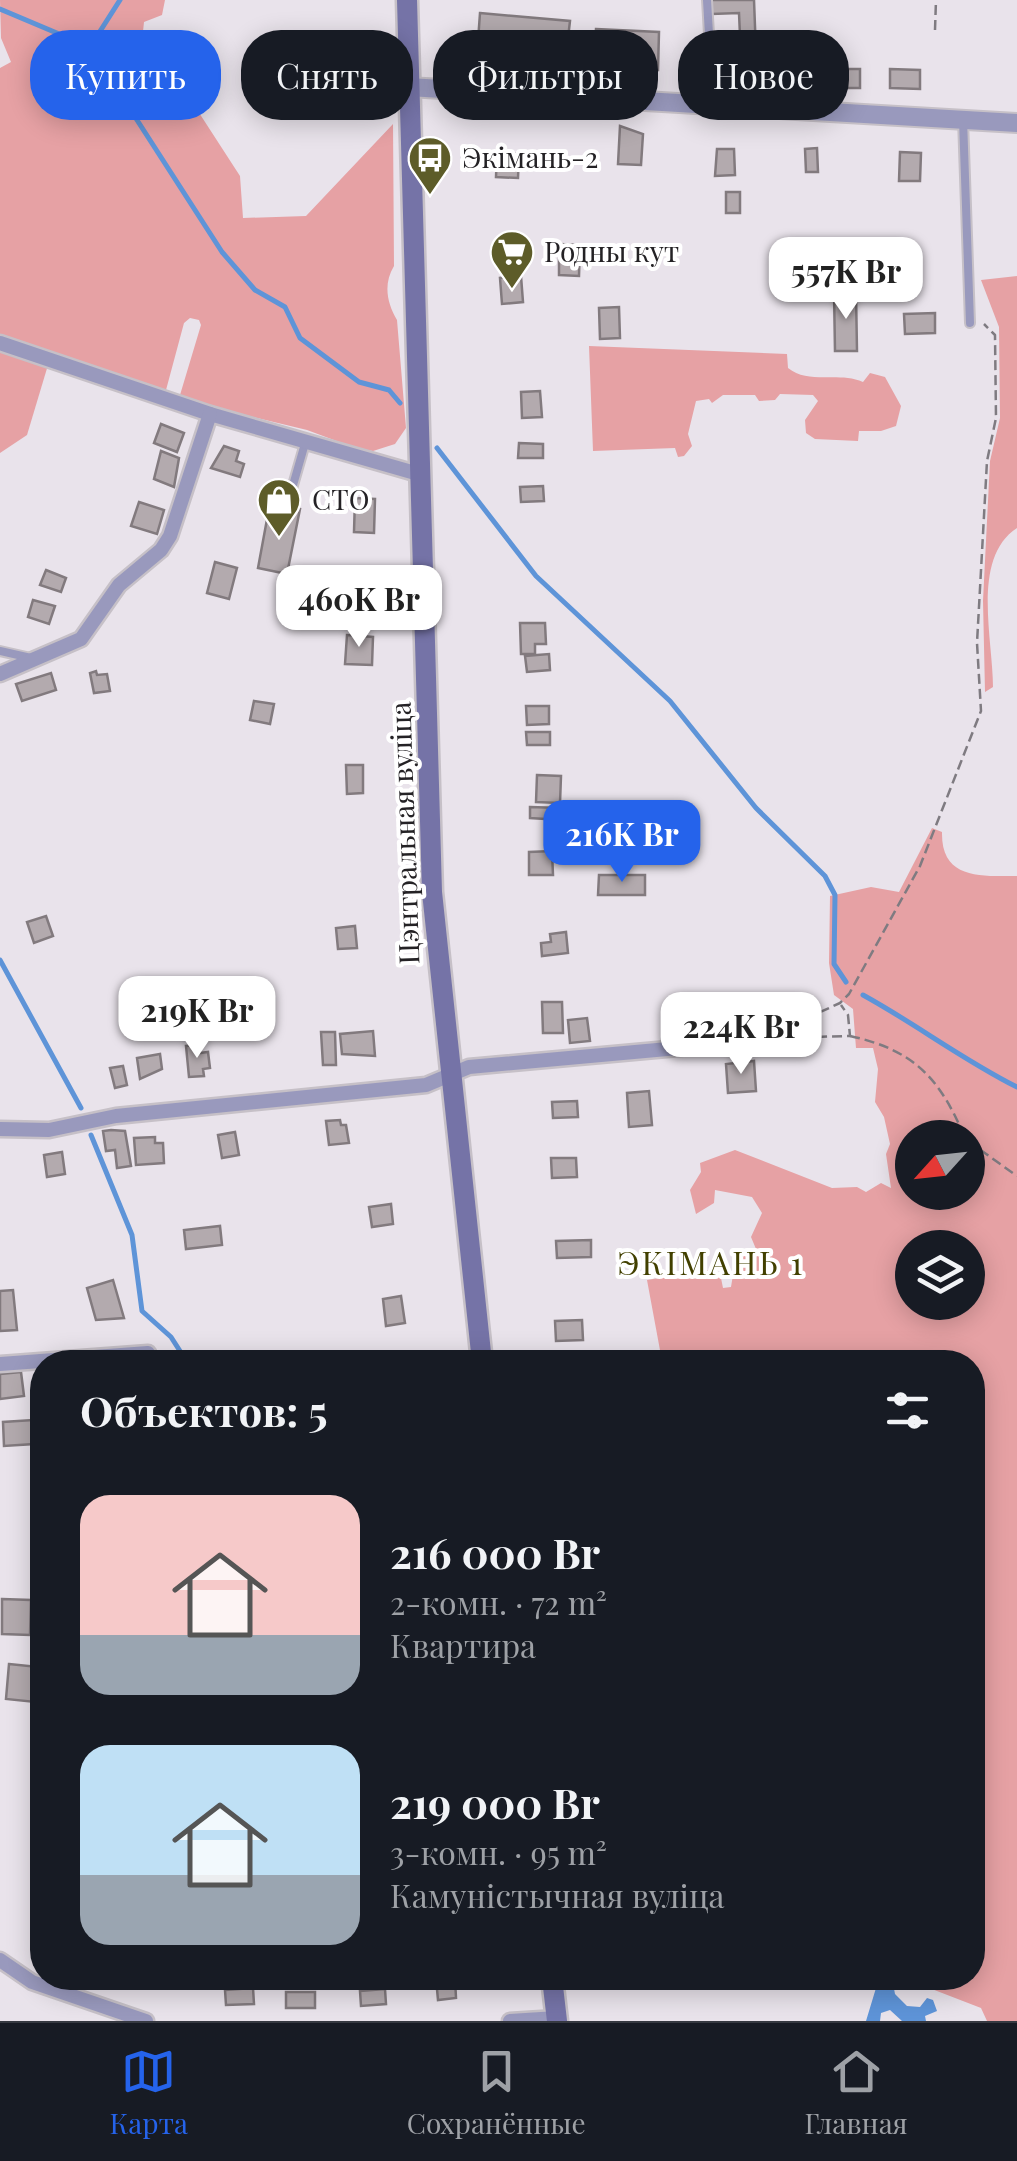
<!DOCTYPE html>
<html lang="ru">
<head>
<meta charset="utf-8">
<style>
	:root { --surface:#171b24; --page:#242831; --text:#f1f3f6; --muted:#9ea1a6; --line:#363941; --accent:#2563eb }
	body { margin:0; font-family:"Playfair Display",serif; background:var(--page); color:var(--text); height:100vh; display:flex; flex-direction:column; font-size:38px; white-space:nowrap }
	* { box-sizing:border-box; margin:0 }
	p { font-size:32px; color:var(--muted) }
	.icon { flex:none; width:55px; height:55px; fill:none; stroke:currentColor; stroke-width:2; stroke-linecap:round; stroke-linejoin:round }
	.map { position:relative; flex:1; overflow:hidden }
	.drawer { position:absolute; left:30px; top:1350px; width:955px; height:640px; display:flex; flex-direction:column; background:var(--surface); border-radius:40px; box-shadow:0 5px 25px #0003 }
	.drawer>* { flex:none }
	.top-card { position:absolute; left:30px; top:30px; width:958px; height:90px; display:flex; gap:20px }
	.needle { width:65px; rotate:243deg }
	.controls { position:absolute; left:895px; top:1120px; display:grid; gap:20px }
	.controls a { display:grid; place-items:center; width:90px; height:90px; border-radius:50%; background:var(--surface); box-shadow:0 5px 25px #0003; font-size:50px }
	.price { position:absolute; translate:-50% -85px; padding:0 22px; border-radius:20px; background:#fff; color:#222; font-size:32px; line-height:65px; filter:drop-shadow(0 2px 5px #0008) }
	.price::after { content:''; position:absolute; left:50%; top:60px; width:30px; height:22px; margin-left:-15px; background:inherit; clip-path:polygon(0 0,100% 0,50% 100%) }
	.price.current { background:var(--accent); color:#fff }
	ul { padding:0; list-style:none }
	li { display:flex; align-items:center; gap:30px; height:250px; padding:0 50px }
	li span { display:grid; place-items:center; flex:none; width:280px; height:200px; border-radius:30px; color:#555 }
	li>.icon { margin-inline-start:auto }
	span .icon { width:120px; height:120px; fill:#fffc; stroke-width:1 }
	li b { font-size:42px }
	h2 { display:flex; justify-content:space-between; align-items:center; height:120px; padding:0 50px; font-size:42px }
	.tag { padding:0 35px; border-radius:40px; background:var(--surface); box-shadow:0 5px 25px #0003; font-size:35px; line-height:90px }
	.tag.current { background:var(--accent); color:#fff }
	.menu { display:flex; justify-content:space-around; align-items:center; height:140px; border-top:2px solid var(--line); background:var(--surface); font-size:28px; color:var(--muted) }
	.menu a { display:grid; justify-items:center; gap:5px }
	.menu .current { color:var(--accent) }
	.map>svg:first-child { display:block }
	.green { fill:#e6a1a4; fill-rule:evenodd }
	.water { fill:#5e94d8 }
	.lines { fill:none; stroke-linecap:round; stroke-linejoin:round }
	.stream { stroke:#5e94d8; stroke-width:5 }
	.building { fill:#b3aaae; stroke:#827a7e; stroke-width:2.5 }
	.service-casing { stroke:#c6c0c7; stroke-width:12 }
	.minor-casing { stroke:#c6c0c7; stroke-width:19 }
	.tertiary-casing { stroke:#c6c0c7; stroke-width:22 }
	.secondary-casing { stroke:#c6c0c7; stroke-width:25 }
	.path { stroke:#7f7b81; stroke-width:2.5; stroke-dasharray:10 5; stroke-linecap:butt }
	.service { stroke:#9999bd; stroke-width:8 }
	.minor { stroke:#9999bd; stroke-width:14 }
	.tertiary { stroke:#9999bd; stroke-width:18 }
	.secondary { stroke:#7573a7; stroke-width:20 }
	.labels { text-anchor:middle; stroke-width:8; stroke-linejoin:round; paint-order:stroke }
	.poi-label { font-size:28px; fill:#242225; stroke:#fff; text-anchor:start }
	.street-label { font-size:28px; fill:#242225; stroke:#fff }
	.quarter-label { font-size:32px; letter-spacing:2.5px; fill:#424000; stroke:#fff }
</style>
</head>
<body>
<div class="map">
<svg width="1017" height="2021" viewBox="0 0 1017 2021">
	<rect width="100%" height="100%" fill="#e9e3eb"/>
	<g class="green">
		<path d="M0,0H165L162,15L144,22L139,70L183,88L240,176L243,218L306,216L393,124L394,266C383,284 387,303 397,320L406,428L395,444L373,451L358,449L307,430L187,401L180,395L201,325L199,320L190,318L184,323L166,390L134,383L0,337V68L11,62L1,38Z"/>
		<path d="M1017,276V528C971,558 993,639 993,687L985,692L983,601L990,461L1000,418L999,327L981,280Z"/>
		<path d="M589,346L787,354L788,368C809,385 838,371 863,382L870,373L885,377L901,406L896,426L881,431H859L858,441L815,439L806,433L805,420L818,401L813,395L780,394L775,400L759,401L755,395H723L712,403L709,399L696,401L688,434L692,446L684,456L678,457L675,448L593,451Z"/>
		<path d="M0,348L48,365L27,435L0,453Z"/>
		<path d="M932,828L942,832C941,880 981,876 1017,876V2021H987L981,2008L924,1986L925,1978H972V1362L662,1361L647,1280L714,1269L720,1273L723,1288L731,1287L736,1257L756,1249L751,1237L762,1213L752,1197L715,1190L714,1203L696,1214L690,1190L701,1172L700,1163L735,1150L832,1188L857,1187L866,1192L881,1183L891,1188L886,1154L890,1144L884,1117L875,1102L878,1069L873,1048H856L853,1009L834,995L829,963L830,896L871,887L899,892ZM912,1138H968V1192H912ZM912,1248H968V1302H912Z"/>
	</g>
	<path class="water" d="M874,1978H892L895,1994L907,2006L920,2007L927,1998L933,2000L937,2011L925,2016L926,2021H902L890,2010L881,2013L880,2021H866L876,1988Z"/>
	<g class="lines">
		<g class="stream">
			<path d="M0,9L90,47L222,252L255,290L285,307L300,338L359,382L389,390L400,403"/>
			<path d="M90,47L120,0"/>
			<path d="M437,448L536,576L670,701L756,808L825,876L835,895L834,964L846,982"/>
			<path d="M0,960L81,1108"/>
			<path d="M863,995C916,1024 963,1060 1017,1087"/>
			<path d="M91,1135L132,1235L142,1311L171,1337L187,1362"/>
		</g>
	</g>
	<g class="building">
		<path d="M711,0H754L757,79L742,80L739,13L712,14Z"/>
		<path d="M480,13L570,21L567,47L549,45V49L524,43L521,81L499,79L501,47L499,42L478,41Z"/>
		<path d="M596,29L659,32L658,70L628,73V68H614L611,60V67H602L603,60L594,59Z"/>
		<path d="M791,35L807,36L806,66L790,65Z"/>
		<path d="M840,57L841,81L814,82L816,58Z"/>
		<rect x="843" y="69" width="17" height="19"/>
		<path d="M890,69L920,70V89L890,88Z"/>
		<path d="M620,126L643,134L641,165L618,164Z"/>
		<path d="M817,148L818,172H806L805,149Z"/>
		<path d="M717,149H734L735,175L715,176Z"/>
		<path d="M900,152L921,153L920,181H899Z"/>
		<path d="M497,153L519,154L518,178L496,177Z"/>
		<rect x="726" y="192" width="14" height="21"/>
		<path d="M559,244L580,245L579,276L559,275Z"/>
		<path d="M521,276L523,302L502,304L500,278Z"/>
		<path d="M834,292H856L857,351H835Z"/>
		<path d="M619,307L620,338L600,339L599,308Z"/>
		<path d="M935,313V333L905,334L904,314Z"/>
		<path d="M540,391L542,417L522,418L521,392Z"/>
		<path d="M161,424L184,433L177,452L154,443Z"/>
		<path d="M519,443L543,444V458H518Z"/>
		<path d="M224,446L239,451L236,461L244,464L240,477L211,468Z"/>
		<path d="M161,451L179,458L174,487L154,479Z"/>
		<path d="M543,486L544,501L521,502L520,487Z"/>
		<path d="M355,498L375,499L374,533L354,532Z"/>
		<path d="M139,502L164,510L157,534L131,526Z"/>
		<path d="M270,503L300,509L287,574L258,568Z"/>
		<path d="M215,562L237,568L229,599L207,593Z"/>
		<path d="M46,570L66,578L61,592L40,585Z"/>
		<path d="M33,600L55,606L49,624L28,617Z"/>
		<path d="M520,623H545L546,644H535V654H521Z"/>
		<path d="M347,635L373,637L372,665L345,664Z"/>
		<path d="M549,654L550,670L527,672L525,656Z"/>
		<path d="M96,671L97,675L107,674L110,691L94,693L90,673Z"/>
		<path d="M51,673L56,690L22,701L16,684Z"/>
		<path d="M254,701L274,704L270,724L250,720Z"/>
		<path d="M526,706H549V724L527,725Z"/>
		<path d="M526,732H550V745H527Z"/>
		<path d="M346,765H363V793L347,794Z"/>
		<path d="M537,775L561,776L560,803L536,802Z"/>
		<path d="M530,807L561,808V820L530,818Z"/>
		<path d="M597,843L628,844L627,859L597,858Z"/>
		<path d="M552,851L553,875H529V852Z"/>
		<path d="M599,875H645V895H598Z"/>
		<path d="M46,916L53,936L34,943L27,922Z"/>
		<path d="M355,926L357,948L338,949L336,928Z"/>
		<path d="M566,932L568,953L542,956L541,943L551,942L550,934Z"/>
		<path d="M725,998L744,999L743,1015L724,1013Z"/>
		<path d="M542,1002H562L563,1033H543Z"/>
		<path d="M587,1018L590,1041L570,1043L568,1020Z"/>
		<path d="M373,1031L375,1056L342,1054L340,1034Z"/>
		<path d="M321,1032H335L336,1065H323Z"/>
		<path d="M199,1045L200,1053L208,1052L210,1068L203,1069L204,1076L189,1077L186,1046Z"/>
		<path d="M160,1054L162,1069L140,1079L137,1058Z"/>
		<path d="M754,1061L756,1091L728,1093L726,1064Z"/>
		<path d="M123,1066L127,1085L115,1088L110,1068Z"/>
		<path d="M649,1091L652,1125L629,1127L627,1093Z"/>
		<path d="M577,1101L578,1117L553,1118L552,1102Z"/>
		<path d="M340,1120L341,1125H346L349,1143L329,1145L326,1121Z"/>
		<path d="M111,1130L125,1131L131,1166L117,1168L115,1150L106,1151L103,1131Z"/>
		<path d="M235,1132L239,1155L222,1158L218,1135Z"/>
		<path d="M155,1137V1143H163L164,1163L136,1165L134,1138Z"/>
		<path d="M62,1152L65,1174L47,1177L44,1155Z"/>
		<path d="M551,1158H576L577,1177L552,1178Z"/>
		<path d="M391,1204L393,1224L372,1227L369,1207Z"/>
		<path d="M220,1226L222,1245L186,1249L184,1230Z"/>
		<path d="M591,1240V1257L557,1258L556,1241Z"/>
		<path d="M113,1280L124,1318L96,1320L87,1288Z"/>
		<path d="M13,1290L17,1330L0,1331V1291Z"/>
		<path d="M401,1296L405,1323L386,1326L383,1299Z"/>
		<path d="M582,1320L583,1340L556,1341L555,1321Z"/>
		<path d="M21,1372L24,1396L0,1399V1374Z"/>
		<path d="M33,1420L34,1444L4,1446L3,1422Z"/>
		<path d="M2,1599L31,1600L30,1635L2,1634Z"/>
		<path d="M9,1664L39,1667L35,1702L6,1699Z"/>
		<path d="M436,1978H455L456,1998L438,2000Z"/>
		<path d="M253,1988L254,2004L226,2005L225,1990Z"/>
		<path d="M385,1989L386,2004L361,2006L360,1991Z"/>
		<rect x="286" y="1992" width="29" height="16"/>
	</g>
	<g class="lines">
		<g class="service-casing">
			<g id="service">
				<path d="M707,0L713,103"/>
				<path d="M963,119L970,323"/>
				<path d="M287,506L306,440"/>
				<path d="M0,651L31,658"/>
			</g>
		</g>
		<g class="minor-casing">
			<g id="minor">
				<path d="M0,343L210,414L422,475"/>
				<path d="M0,674L81,639L119,585L161,550L170,536L210,414"/>
				<path d="M0,1129L49,1130L116,1116L426,1085L469,1067L766,1040"/>
				<path d="M0,1364L148,1353"/>
				<path d="M0,1960L32,1982L146,2021"/>
				<path d="M510,2021L557,2018"/>
			</g>
		</g>
		<g class="tertiary-casing">
			<path id="tertiary" d="M408,87L1017,123"/>
		</g>
		<g class="secondary-casing">
			<g id="secondary">
				<path d="M407,0L432,892L482,1362"/>
				<path d="M552,1978L557,2021"/>
			</g>
		</g>
		<g class="path">
			<path d="M935,30L936,0"/>
			<path d="M790,1025L813,1037L850,1036L848,1015L841,1005"/>
			<path d="M779,1031L840,1003L849,994L920,866L981,711L977,643L987,461L996,418L995,335L984,324"/>
			<path d="M850,1036C914,1050 940,1078 965,1138"/>
			<path d="M968,1141L1017,1176"/>
		</g>
		<use href="#service" class="service"/>
		<use href="#minor" class="minor"/>
		<use href="#tertiary" class="tertiary"/>
		<use href="#secondary" class="secondary"/>
	</g>
	<defs>
		<g id="bus-pin" transform="scale(2.25)"><path d="M0 17L-7.5 6A9.5 9.5 0 1 1 7.5 6Z" fill="#5d5c29" stroke="#fff"/><path d="M-5-6H5V4H4V6H2V4H-2V6H-4V4H-5ZM-3.5-4V0h7V-4ZM-3.5 1.2v1.5H-2V1.2ZM2 1.2v1.5H3.5V1.2Z" fill="#fff"/></g>
		<g id="supermarket-pin" transform="scale(2.25)"><path d="M0 17L-7.5 6A9.5 9.5 0 1 1 7.5 6Z" fill="#5d5c29" stroke="#fff"/><path d="M-6-5.5h2.5l.6 2H6L4.5 2H-2.5L-4.4-4H-6ZM-1.5 3.2a1.3 1.3 0 1 0 .1 0ZM3 3.2a1.3 1.3 0 1 0 .1 0Z" fill="#fff"/></g>
		<g id="shop-pin" transform="scale(2.25)"><path d="M0 17L-7.5 6A9.5 9.5 0 1 1 7.5 6Z" fill="#5d5c29" stroke="#fff"/><path d="M-5-2.5h2.3a2.7 3.5 0 0 1 5.4 0H5L5.5 6h-11ZM-1.5-2.5h3a1.5 2.3 0 0 0-3 0Z" fill="#fff"/></g>
	</defs>
	<g fill-rule="evenodd">
		<use href="#bus-pin" x="430" y="158"/>
		<use href="#supermarket-pin" x="512" y="252"/>
		<use href="#shop-pin" x="279" y="500"/>
	</g>
	<g class="labels">
		<g class="poi-label">
			<text x="462" y="168">Экімань-2</text>
			<text x="544" y="262">Родны кут</text>
			<text x="312" y="510">СТО</text>
		</g>
		<g class="street-label">
			<text transform="translate(405 833) rotate(-92)" y="10">Цэнтральная вуліца</text>
		</g>
		<g class="quarter-label">
			<text x="711" y="1275">ЭКІМАНЬ 1</text>
		</g>
	</g>
</svg>
<div class="controls">
<a><svg class="needle" viewBox="-14 -14 28 28"><path d="M0-13l5 13h-10z" fill="#e53935"/><path d="M0 13l5-13h-10z" fill="#9ea1a6"/></svg></a>
<a><svg class="icon" aria-label="layers" viewBox="0 0 24 24"><path d="M12 4l9 5-9 5-9-5zM3 14l9 5 9-5"/></svg></a>
</div>
<b class="price" style="left:846px;top:322px">557K Br</b>
<b class="price" style="left:359px;top:650px">460K Br</b>
<b class="price current" style="left:622px;top:885px">216K Br</b>
<b class="price" style="left:197px;top:1061px">219K Br</b>
<b class="price" style="left:741px;top:1077px">224K Br</b>
<div class="top-card">
<a class="tag current">Купить</a>
<a class="tag">Снять</a>
<a class="tag">Фильтры</a>
<a class="tag">Новое</a>
</div>
<section class="drawer">
<h2>Объектов: 5<svg class="icon" aria-label="filters" viewBox="0 0 24 24"><path d="M4 7h16M4 17h16"/><circle cx="9" cy="7" r="2"/><circle cx="15" cy="17" r="2"/></svg></h2>
<ul>
<li><span style="background:linear-gradient(#f6c9c9 70%,#9aa5b1 0)"><svg class="icon" aria-label="home" viewBox="0 0 24 24"><path d="M3 11l9-7 9 7M6 9v11h12V9"/></svg></span><div><b>216 000 Br</b><p>2-комн. · 72 m²</p><p>Квартира</p></div></li>
<li><span style="background:linear-gradient(#bfe0f5 65%,#9aa5b1 0)"><svg class="icon" aria-label="home" viewBox="0 0 24 24"><path d="M3 11l9-7 9 7M6 9v11h12V9"/></svg></span><div><b>219 000 Br</b><p>3-комн. · 95 m²</p><p>Камуністычная вуліца</p></div></li>
</ul>
</section>
</div>
<nav class="menu">
<a class="current"><svg class="icon" aria-label="map" viewBox="0 0 24 24"><path d="M3 6l6-2 6 2 6-2v14l-6 2-6-2-6 2zM9 4v14M15 6v14"/></svg>Карта</a>
<a><svg class="icon" aria-label="saved" viewBox="0 0 24 24"><path d="M7 4h10v16l-5-4-5 4z"/></svg>Сохранённые</a>
<a><svg class="icon" aria-label="home" viewBox="0 0 24 24"><path d="M3 11l9-7 9 7M6 9v11h12V9"/></svg>Главная</a>
</nav>
</body>
</html>
